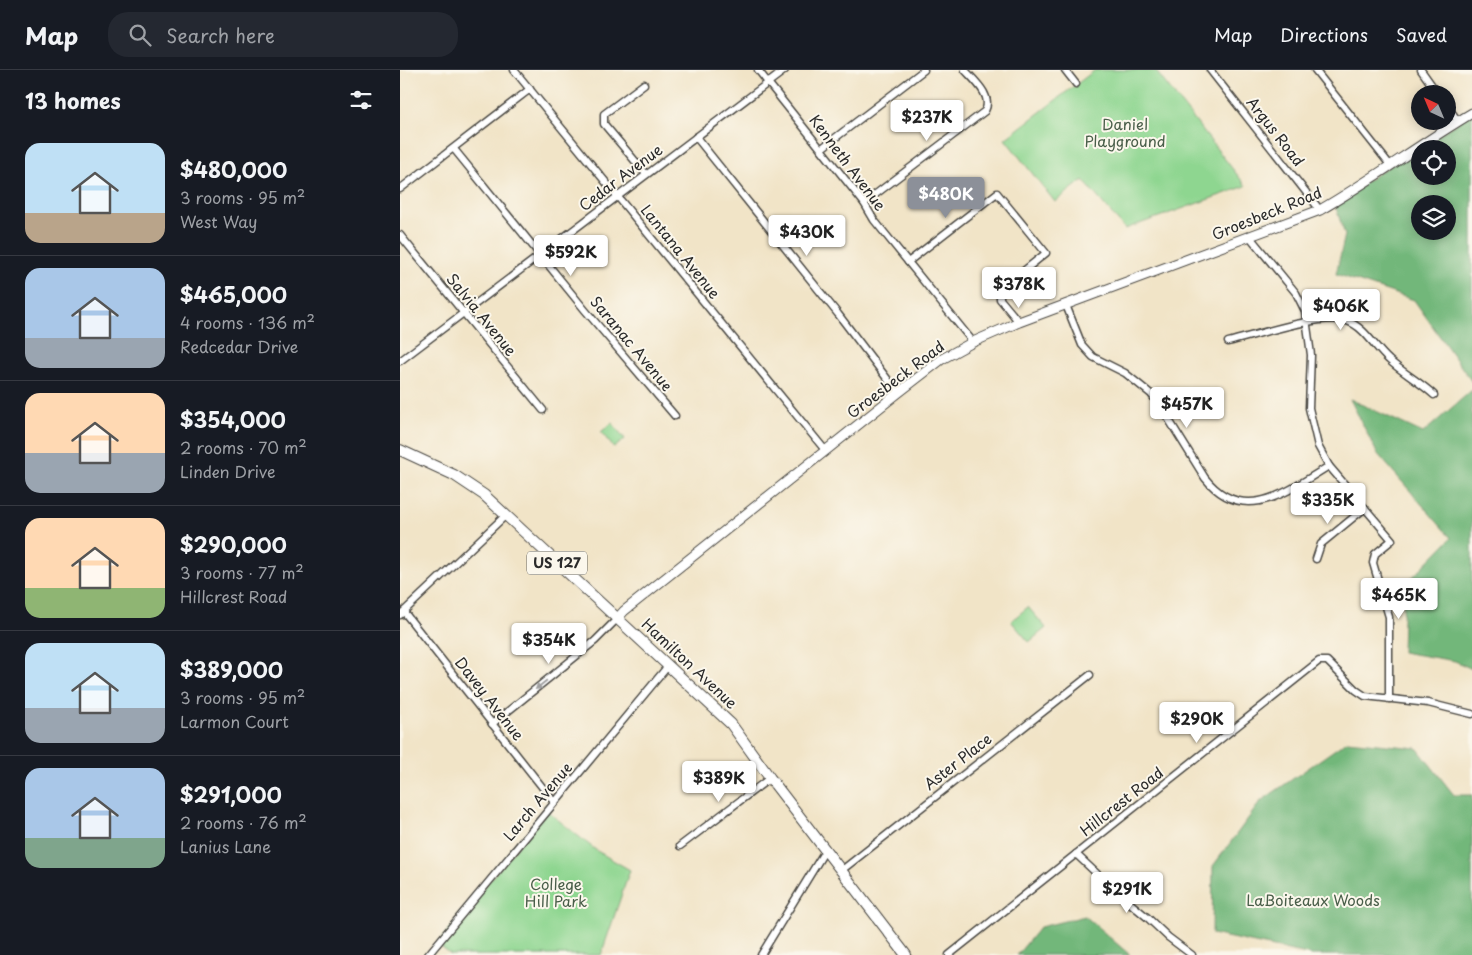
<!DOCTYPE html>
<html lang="en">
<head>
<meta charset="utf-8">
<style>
	:root { --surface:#171b24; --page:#242831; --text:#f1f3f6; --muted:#9ea1a6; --line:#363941; --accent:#8c9099 }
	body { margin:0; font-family:"Playpen Sans",sans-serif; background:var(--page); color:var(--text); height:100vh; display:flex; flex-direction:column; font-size:19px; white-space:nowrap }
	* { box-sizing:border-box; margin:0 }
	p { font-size:16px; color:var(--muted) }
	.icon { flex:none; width:28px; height:28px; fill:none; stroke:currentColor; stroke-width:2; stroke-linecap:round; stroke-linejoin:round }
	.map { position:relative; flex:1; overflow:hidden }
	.side { display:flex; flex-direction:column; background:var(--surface); width:400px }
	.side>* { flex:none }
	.needle { width:32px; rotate:316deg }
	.controls { position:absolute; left:1011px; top:15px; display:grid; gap:10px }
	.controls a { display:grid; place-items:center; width:45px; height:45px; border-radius:50%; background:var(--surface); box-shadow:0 2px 12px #0003; font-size:25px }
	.price { position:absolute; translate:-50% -42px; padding:0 11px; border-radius:5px; background:#fff; color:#222; font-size:16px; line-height:32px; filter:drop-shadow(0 1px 2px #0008) }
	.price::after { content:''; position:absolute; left:50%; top:30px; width:15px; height:11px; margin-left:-8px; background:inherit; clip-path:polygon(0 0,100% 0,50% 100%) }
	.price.selected { background:var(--accent); color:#fff }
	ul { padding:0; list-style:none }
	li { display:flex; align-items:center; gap:15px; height:125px; padding:0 25px }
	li+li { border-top:1px solid var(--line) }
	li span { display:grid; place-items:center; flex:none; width:140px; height:100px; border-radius:15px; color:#555 }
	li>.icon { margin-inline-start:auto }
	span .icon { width:60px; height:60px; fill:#fffc; stroke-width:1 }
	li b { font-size:21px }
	h2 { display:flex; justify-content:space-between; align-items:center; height:60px; padding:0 25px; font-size:21px }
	header { display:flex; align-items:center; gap:30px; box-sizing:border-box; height:70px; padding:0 25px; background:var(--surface); border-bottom:1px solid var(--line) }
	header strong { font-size:24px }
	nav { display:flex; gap:28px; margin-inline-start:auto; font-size:18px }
	.search { width:350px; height:45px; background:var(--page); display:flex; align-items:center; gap:12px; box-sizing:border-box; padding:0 18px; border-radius:20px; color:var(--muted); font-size:19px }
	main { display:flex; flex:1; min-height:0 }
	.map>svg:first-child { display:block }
	.green { fill:#8ed690; stroke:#5c805e }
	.forest { fill:#72b77a; stroke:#4e7152; fill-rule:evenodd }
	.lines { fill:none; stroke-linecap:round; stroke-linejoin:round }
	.street-casing { stroke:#494742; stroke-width:9 }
	.secondary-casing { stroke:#494742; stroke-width:11 }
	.primary-casing { stroke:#494742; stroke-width:12 }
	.street { stroke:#fff; stroke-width:6 }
	.secondary { stroke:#fff; stroke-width:9 }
	.primary { stroke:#fff; stroke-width:10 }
	.oneway { fill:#a0a0a0 }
	.labels { text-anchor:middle; stroke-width:4; stroke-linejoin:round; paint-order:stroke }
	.shield { fill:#fbf7ec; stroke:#696865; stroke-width:1 }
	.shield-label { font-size:14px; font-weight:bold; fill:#2b2b2b }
	.park-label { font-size:15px; fill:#495e49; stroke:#fbf7ec }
	.street-label { font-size:15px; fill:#2b2b2b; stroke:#fbf7ec }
</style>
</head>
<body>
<header>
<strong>Map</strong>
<div class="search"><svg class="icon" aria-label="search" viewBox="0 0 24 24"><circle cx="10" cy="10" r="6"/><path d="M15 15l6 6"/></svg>Search here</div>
<nav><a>Map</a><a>Directions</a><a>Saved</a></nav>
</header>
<main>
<section class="side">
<h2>13 homes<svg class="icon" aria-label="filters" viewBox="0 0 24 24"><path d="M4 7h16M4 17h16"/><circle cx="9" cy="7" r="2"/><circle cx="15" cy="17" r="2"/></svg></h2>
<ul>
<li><span style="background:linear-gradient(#bfe0f5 70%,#b9a48a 0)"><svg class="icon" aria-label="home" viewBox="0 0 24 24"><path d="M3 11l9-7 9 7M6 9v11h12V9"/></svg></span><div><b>$480,000</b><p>3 rooms · 95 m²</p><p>West Way</p></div></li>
<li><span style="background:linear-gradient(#a9c7e8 70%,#9aa5b1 0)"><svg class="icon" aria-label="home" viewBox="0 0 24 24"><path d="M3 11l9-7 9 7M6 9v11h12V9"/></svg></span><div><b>$465,000</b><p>4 rooms · 136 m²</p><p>Redcedar Drive</p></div></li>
<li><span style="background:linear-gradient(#ffd9b3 60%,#9aa5b1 0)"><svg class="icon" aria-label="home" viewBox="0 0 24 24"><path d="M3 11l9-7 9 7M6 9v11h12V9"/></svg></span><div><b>$354,000</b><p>2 rooms · 70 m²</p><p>Linden Drive</p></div></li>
<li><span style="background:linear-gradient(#ffd9b3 70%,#8fb573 0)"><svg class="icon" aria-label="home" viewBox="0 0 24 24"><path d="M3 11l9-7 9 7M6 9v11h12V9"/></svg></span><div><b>$290,000</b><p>3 rooms · 77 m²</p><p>Hillcrest Road</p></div></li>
<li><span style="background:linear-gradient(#bfe0f5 65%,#9aa5b1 0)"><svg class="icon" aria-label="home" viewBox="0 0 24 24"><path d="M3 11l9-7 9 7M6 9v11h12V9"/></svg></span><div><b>$389,000</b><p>3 rooms · 95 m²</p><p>Larmon Court</p></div></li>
<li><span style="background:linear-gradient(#a9c7e8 70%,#7fa58c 0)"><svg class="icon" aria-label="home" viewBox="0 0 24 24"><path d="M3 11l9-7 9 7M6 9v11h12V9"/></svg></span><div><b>$291,000</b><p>2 rooms · 76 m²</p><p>Lanius Lane</p></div></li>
</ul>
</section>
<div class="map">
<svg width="1072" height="885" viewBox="0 0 1072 885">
	<rect width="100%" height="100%" fill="#fbf7ec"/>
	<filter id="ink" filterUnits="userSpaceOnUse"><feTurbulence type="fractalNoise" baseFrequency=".02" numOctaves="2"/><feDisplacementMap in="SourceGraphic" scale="10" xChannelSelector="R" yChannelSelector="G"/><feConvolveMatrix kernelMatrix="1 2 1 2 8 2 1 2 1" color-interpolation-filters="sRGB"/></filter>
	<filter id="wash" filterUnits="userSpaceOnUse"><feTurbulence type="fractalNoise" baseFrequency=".0096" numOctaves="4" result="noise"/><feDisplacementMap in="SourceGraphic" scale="20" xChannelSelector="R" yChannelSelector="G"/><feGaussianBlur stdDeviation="1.12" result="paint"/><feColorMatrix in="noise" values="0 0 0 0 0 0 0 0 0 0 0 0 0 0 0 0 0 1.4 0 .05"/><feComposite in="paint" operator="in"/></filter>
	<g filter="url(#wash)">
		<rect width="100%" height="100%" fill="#f1e4c7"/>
		<g class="green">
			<path d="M695,0H755L846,116L725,159L683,110L655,132L605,69Z"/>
			<path d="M212,353L225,369L214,378L201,362Z"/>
			<path d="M628,537L646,558L629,572L611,551Z"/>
			<path d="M147,741L197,781L230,800L201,885H51L37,874Z"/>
		</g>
		<g class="forest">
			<path d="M1072,43V312L1014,230L936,204L945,165L934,132ZM1020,79H1048V106H1020ZM1020,134H1048V161H1020Z"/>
			<path d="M1072,320V599L1055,591L1002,582L1004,516L1051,468L977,383L950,329L1023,363Z"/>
			<path d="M947,671L1017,678L1054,725H1072V885H912L812,864L813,796L861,731Z"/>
			<path d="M685,846L730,885H617L640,857Z"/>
		</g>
	</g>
	<g filter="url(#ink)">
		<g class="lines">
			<g class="street-casing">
				<g id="street">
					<path d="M114,0L425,380"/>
					<path d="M358,0L464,133L474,150L573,272"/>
					<path d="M665,0L676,14"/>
					<path d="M810,0L920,140"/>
					<path d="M915,0L990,95"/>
					<path d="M1021,0L1038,24"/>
					<path d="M244,14L204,44V54L246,104"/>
					<path d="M1048,37L1058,51"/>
					<path d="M296,67L438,244L498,323"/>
					<path d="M422,78L524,0"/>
					<path d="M54,79L185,240L275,346"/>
					<path d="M0,119L130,19"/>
					<path d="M464,133L585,41C593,26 575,11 565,0"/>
					<path d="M0,165L143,340"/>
					<path d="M850,167L896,223L905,241L911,285L909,338L918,376L929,396L992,470L975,484L973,493L989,547V629"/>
					<path d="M508,192L597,123L646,183L600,220V229L619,252"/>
					<path d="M666,235L682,275L693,287L725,303L751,324L761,337L805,408C844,457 889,420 929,396"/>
					<path d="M828,272C857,265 920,243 947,251C965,257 975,278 989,290C1003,303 1020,312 1034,325"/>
					<path d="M0,291L385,0"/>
					<path d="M916,489L921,474L965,438"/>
					<path d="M4,542L154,732"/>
					<path d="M0,545L106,445"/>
					<path d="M92,654L195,571L217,549"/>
					<path d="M280,776L370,708"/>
					<path d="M676,784L713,819L748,848L768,867L792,885"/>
					<path d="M442,800L690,605"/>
					<path d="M28,885L268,596"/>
					<path d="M361,885L426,779"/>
					<path d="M549,885L919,591H927L956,620L965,626L1028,633L1072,644"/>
				</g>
			</g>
			<g class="secondary-casing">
				<path id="secondary" d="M217,549L224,541L498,323L542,289L573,272L619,252L920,140C972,110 1020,74 1072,43"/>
			</g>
			<g class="primary-casing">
				<path id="primary" d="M0,380L54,405L84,425L331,654L370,708L506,885"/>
			</g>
			<use href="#street" class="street"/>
			<use href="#secondary" class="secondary"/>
			<use href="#primary" class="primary"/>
		</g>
		<defs><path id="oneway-solid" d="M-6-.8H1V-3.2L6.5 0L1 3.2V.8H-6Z" transform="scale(1.25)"/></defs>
		<use class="oneway" href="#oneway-solid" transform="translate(141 615) rotate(141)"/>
	</g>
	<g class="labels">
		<rect class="shield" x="127" y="481.5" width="60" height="23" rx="4"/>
		<g class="shield-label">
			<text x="157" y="498">US 127</text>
		</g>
		<g class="park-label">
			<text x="725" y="60">Daniel<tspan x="725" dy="17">Playground</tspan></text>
			<text x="156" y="820">College<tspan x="156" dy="17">Hill Park</tspan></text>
			<text x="913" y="836">LaBoiteaux Woods</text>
		</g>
		<g class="street-label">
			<text transform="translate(875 62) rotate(52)" y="5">Argus Road</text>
			<text transform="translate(447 93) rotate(53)" y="5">Kenneth Avenue</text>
			<text transform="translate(221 108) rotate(-37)" y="5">Cedar Avenue</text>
			<text transform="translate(867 144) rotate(-22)" y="5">Groesbeck Road</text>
			<text transform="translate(280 182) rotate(51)" y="5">Lantana Avenue</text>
			<text transform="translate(81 245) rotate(51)" y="5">Salvia Avenue</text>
			<text transform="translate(231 274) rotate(50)" y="5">Saranac Avenue</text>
			<text transform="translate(496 310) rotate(-37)" y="5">Groesbeck Road</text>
			<text transform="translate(289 594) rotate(43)" y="5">Hamilton Avenue</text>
			<text transform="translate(89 629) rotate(52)" y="5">Davey Avenue</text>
			<text transform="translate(558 692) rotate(-38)" y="5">Aster Place</text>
			<text transform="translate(138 732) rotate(-50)" y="5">Larch Avenue</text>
			<text transform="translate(722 732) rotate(-38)" y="5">Hillcrest Road</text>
		</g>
	</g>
</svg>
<div class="controls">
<a><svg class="needle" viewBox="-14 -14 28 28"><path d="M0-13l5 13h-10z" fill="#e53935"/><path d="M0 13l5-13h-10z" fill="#9ea1a6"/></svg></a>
<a><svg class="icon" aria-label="locate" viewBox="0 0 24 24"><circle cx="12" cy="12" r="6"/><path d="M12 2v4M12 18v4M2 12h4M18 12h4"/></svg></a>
<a><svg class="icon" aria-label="layers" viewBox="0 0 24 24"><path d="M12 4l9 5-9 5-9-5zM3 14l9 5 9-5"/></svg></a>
</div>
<b class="price" style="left:527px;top:72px">$237K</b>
<b class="price selected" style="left:546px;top:149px">$480K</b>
<b class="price" style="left:407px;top:187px">$430K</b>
<b class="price" style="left:171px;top:207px">$592K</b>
<b class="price" style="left:619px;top:239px">$378K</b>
<b class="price" style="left:941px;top:261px">$406K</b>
<b class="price" style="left:787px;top:359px">$457K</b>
<b class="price" style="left:928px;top:455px">$335K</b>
<b class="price" style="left:999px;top:550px">$465K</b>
<b class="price" style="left:149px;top:595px">$354K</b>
<b class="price" style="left:797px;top:674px">$290K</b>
<b class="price" style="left:319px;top:733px">$389K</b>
<b class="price" style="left:727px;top:844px">$291K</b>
</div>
</main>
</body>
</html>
